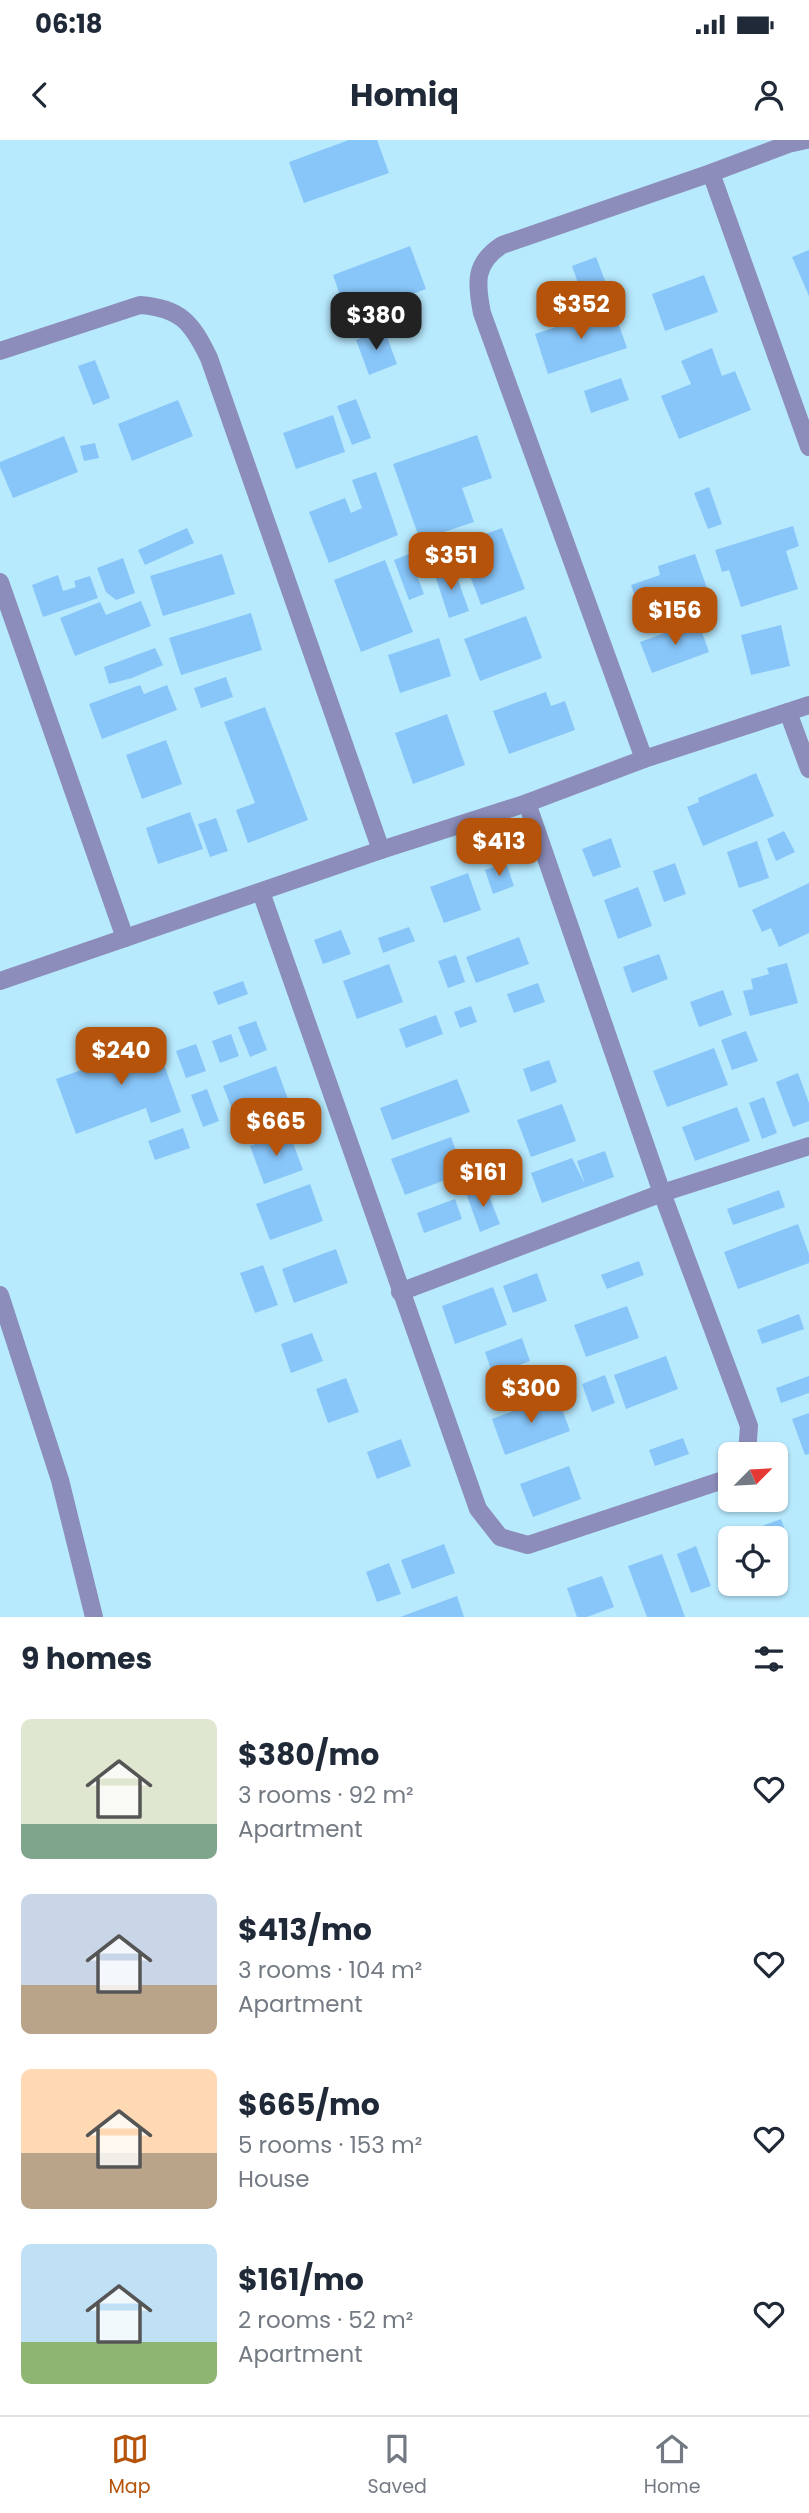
<!DOCTYPE html>
<html lang="en">
<head>
<meta charset="utf-8">
<style>
	:root { --surface:#fff; --page:#f2f2f3; --text:#1f2937; --muted:#747a83; --line:#e0e1e3; --accent:#b45309 }
	body { margin:0; font-family:Poppins,sans-serif; background:var(--page); color:var(--text); height:100vh; display:flex; flex-direction:column; font-size:26px; white-space:nowrap }
	* { box-sizing:border-box; margin:0 }
	p { font-size:23px; color:var(--muted) }
	.icon { flex:none; width:38px; height:38px; fill:none; stroke:currentColor; stroke-width:2; stroke-linecap:round; stroke-linejoin:round }
	.map { position:relative; height:1477px; overflow:hidden }
	.panel { display:flex; flex-direction:column; background:var(--surface); flex:1 }
	.panel>* { flex:none }
	.needle { width:46px; rotate:66deg }
	.buttons { position:absolute; left:718px; top:1302px; display:grid; gap:14px }
	.buttons a { display:grid; place-items:center; width:70px; height:70px; border-radius:10px; background:var(--surface); box-shadow:0 2px 5px #0004; font-size:35px }
	.price { position:absolute; translate:-50% -60px; padding:0 16px; border-radius:14px; background:var(--accent); color:#fff; font-size:23px; line-height:46px; filter:drop-shadow(0 2px 4px #0008) }
	.price::after { content:''; position:absolute; left:50%; top:42px; width:21px; height:16px; margin-left:-10px; background:inherit; clip-path:polygon(0 0,100% 0,50% 100%) }
	.price.on { background:#222; color:#fff }
	ul { padding:0; list-style:none }
	li { display:flex; align-items:center; gap:21px; height:175px; padding:0 21px }
	li span { display:grid; place-items:center; flex:none; width:196px; height:140px; border-radius:10px; color:#555 }
	li>.icon { margin-inline-start:auto }
	span .icon { width:84px; height:84px; fill:#fffc; stroke-width:1 }
	li b { font-size:30px }
	h2 { display:flex; justify-content:space-between; align-items:center; height:84px; padding:0 21px; font-size:30px }
	.status { display:flex; justify-content:space-between; align-items:center; height:49px; padding:0 35px; background:var(--surface); direction:ltr }
	.status svg { height:19px; fill:currentColor }
	header { display:flex; justify-content:space-between; align-items:center; height:91px; padding:0 21px; background:var(--surface); font-size:32px; font-weight:700 }
	.tab-bar { display:flex; justify-content:space-around; align-items:center; height:98px; border-top:2px solid var(--line); background:var(--surface); font-size:19px; color:var(--muted) }
	.tab-bar a { display:grid; justify-items:center; gap:4px }
	.tab-bar .on { color:var(--accent) }
	.map>svg:first-child { display:block }
	.building { fill:#88c6fa }
	.lines { fill:none; stroke-linecap:round; stroke-linejoin:round }
	.minor { stroke:#8c8dba; stroke-width:18 }
</style>
</head>
<body>
<div class="status"><b>06:18</b><svg viewBox="0 0 49 12"><path d="M0 12V9h3v3zM5 12V6h3v6zM10 12V3h3v9zM15 12V0h3v12zM26 1h20v11H26zM47 4h2v5h-2z"/></svg></div>
<header><svg class="icon" aria-label="back" viewBox="0 0 24 24"><path d="M15 5l-7 7 7 7"/></svg>Homiq<svg class="icon" aria-label="person" viewBox="0 0 24 24"><circle cx="12" cy="8" r="4"/><path d="M4 21q1-7 8-7t8 7"/></svg></header>
<div class="map">
<svg width="809" height="1477" viewBox="0 0 809 1477">
	<rect width="100%" height="100%" fill="#b8eafe"/>
	<g class="building">
		<path d="M349,0H377L389,33L304,63L289,22Z"/>
		<path d="M410,106L426,149L348,178L333,135Z"/>
		<path d="M809,110V156L792,117Z"/>
		<path d="M596,117L609,151L584,160L572,126Z"/>
		<path d="M704,135L718,172L665,191L652,154Z"/>
		<path d="M613,168L627,208L548,234L535,194Z"/>
		<path d="M384,189L397,224L369,235L356,200Z"/>
		<path d="M712,208L722,236L735,231L751,270L679,299L661,256L691,244L681,221Z"/>
		<path d="M95,220L110,258L93,265L78,226Z"/>
		<path d="M621,238L629,260L591,273L584,251Z"/>
		<path d="M356,259L371,298L352,305L337,266Z"/>
		<path d="M178,260L193,296L132,321L118,284Z"/>
		<path d="M333,275L345,312L296,329L283,293Z"/>
		<path d="M477,295L492,338L462,348L474,382L420,400L393,324Z"/>
		<path d="M64,296L78,332L13,358L0,327V322Z"/>
		<path d="M95,303L99,318L84,321L80,306Z"/>
		<path d="M376,332L398,395L329,423L309,372L345,358L351,373L362,368L352,340Z"/>
		<path d="M709,347L722,384L708,389L694,353Z"/>
		<path d="M793,386L799,406L786,411L798,449L741,467L729,430L722,432L715,410Z"/>
		<path d="M187,388L194,403L145,425L138,410Z"/>
		<path d="M502,388L525,449L481,465L458,404Z"/>
		<path d="M222,414L235,454L163,476L150,436Z"/>
		<path d="M409,414L424,454L409,460L394,420Z"/>
		<path d="M695,414L710,457L643,479L631,445L660,435L658,426Z"/>
		<path d="M123,418L135,453L116,460L106,452L97,428Z"/>
		<path d="M385,420L413,492L361,512L334,440Z"/>
		<path d="M453,426L469,471L449,478L434,432Z"/>
		<path d="M58,435L63,451L76,447L74,441L90,436L98,458L43,477L32,445Z"/>
		<path d="M141,461L151,486L75,516L60,478L100,462L106,475Z"/>
		<path d="M251,473L262,510L181,535L169,498Z"/>
		<path d="M526,476L542,518L480,541L464,499Z"/>
		<path d="M698,481L709,512L652,533L640,502Z"/>
		<path d="M781,485L790,526L751,535L741,495Z"/>
		<path d="M439,498L451,536L400,553L388,515Z"/>
		<path d="M155,508L163,525L132,538L109,544L104,527Z"/>
		<path d="M226,537L233,557L201,568L194,548Z"/>
		<path d="M140,545L144,554L167,545L177,570L102,599L89,564Z"/>
		<path d="M546,552L551,566L565,561L575,590L509,614L493,571Z"/>
		<path d="M265,567L308,680L248,703L236,670L255,663L224,582Z"/>
		<path d="M447,574L465,625L413,644L395,593Z"/>
		<path d="M166,600L182,644L142,659L126,615Z"/>
		<path d="M756,633L774,676L703,706L687,667L699,662L698,658Z"/>
		<path d="M190,672L203,709L158,724L146,688Z"/>
		<path d="M216,678L228,711L210,717L198,684Z"/>
		<path d="M784,691L795,712L776,721L767,699Z"/>
		<path d="M611,698L621,727L593,737L582,709Z"/>
		<path d="M757,701L769,738L739,748L727,712Z"/>
		<path d="M506,723L514,746L493,754L485,730Z"/>
		<path d="M675,723L686,754L664,762L653,731Z"/>
		<path d="M468,733L481,770L444,783L430,747Z"/>
		<path d="M809,743V793L779,807L771,788L762,792L752,770Z"/>
		<path d="M638,747L652,786L618,799L604,760Z"/>
		<path d="M409,787L415,801L383,813L378,798Z"/>
		<path d="M341,790L351,814L323,824L314,800Z"/>
		<path d="M519,797L529,824L476,843L466,817Z"/>
		<path d="M659,814L668,839L632,853L623,827Z"/>
		<path d="M456,815L465,842L448,848L438,821Z"/>
		<path d="M787,823L798,863L750,876L743,851L753,849L751,839L769,834L767,828Z"/>
		<path d="M389,824L403,862L357,879L343,841Z"/>
		<path d="M243,841L248,854L218,865L213,852Z"/>
		<path d="M538,843L545,862L514,873L507,854Z"/>
		<path d="M723,850L732,875L699,887L690,862Z"/>
		<path d="M471,866L477,882L460,888L454,872Z"/>
		<path d="M436,875L443,894L406,908L399,889Z"/>
		<path d="M256,881L267,910L250,917L238,887Z"/>
		<path d="M152,891L181,972L151,983L146,968L76,994L56,939L126,914L122,902Z"/>
		<path d="M746,891L758,921L732,930L721,900Z"/>
		<path d="M231,894L239,916L220,923L212,901Z"/>
		<path d="M196,904L206,931L186,938L176,911Z"/>
		<path d="M714,908L728,945L667,967L653,931Z"/>
		<path d="M549,920L557,942L531,952L523,929Z"/>
		<path d="M276,926L290,965L238,984L223,946Z"/>
		<path d="M798,933L809,963V981L793,987L776,942Z"/>
		<path d="M457,939L470,972L392,1000L380,968Z"/>
		<path d="M207,949L219,981L203,987L191,955Z"/>
		<path d="M764,957L777,993L762,999L749,963Z"/>
		<path d="M562,964L576,1001L531,1017L517,980Z"/>
		<path d="M737,967L750,1001L695,1021L682,987Z"/>
		<path d="M183,988L190,1008L155,1020L148,1001Z"/>
		<path d="M289,992L303,1030L264,1044L250,1006Z"/>
		<path d="M451,997L464,1033L405,1055L391,1019Z"/>
		<path d="M605,1011L614,1037L542,1063L531,1033L572,1018L585,1044L577,1021Z"/>
		<path d="M310,1044L323,1081L270,1100L256,1064Z"/>
		<path d="M485,1046L500,1084L480,1092L466,1053Z"/>
		<path d="M779,1050L785,1067L733,1085L727,1069Z"/>
		<path d="M455,1059L462,1079L424,1093L417,1073Z"/>
		<path d="M798,1084L809,1114V1123L738,1149L724,1112Z"/>
		<path d="M336,1109L348,1143L294,1163L282,1129Z"/>
		<path d="M639,1121L644,1135L607,1149L601,1135Z"/>
		<path d="M263,1125L278,1165L255,1173L240,1133Z"/>
		<path d="M537,1133L547,1161L513,1173L503,1146Z"/>
		<path d="M493,1147L507,1185L455,1204L442,1166Z"/>
		<path d="M627,1166L639,1198L586,1217L574,1185Z"/>
		<path d="M799,1174L804,1189L762,1204L757,1190Z"/>
		<path d="M312,1193L323,1221L291,1233L281,1204Z"/>
		<path d="M522,1198L530,1221L493,1235L485,1212Z"/>
		<path d="M666,1216L678,1249L626,1269L614,1235Z"/>
		<path d="M605,1235L615,1263L592,1272L582,1244Z"/>
		<path d="M809,1236V1253L781,1263L776,1248Z"/>
		<path d="M346,1238L359,1272L328,1283L316,1249Z"/>
		<path d="M557,1255L570,1291L505,1315L492,1279Z"/>
		<path d="M809,1273V1314L805,1315L792,1279Z"/>
		<path d="M683,1298L689,1314L655,1326L649,1310Z"/>
		<path d="M401,1299L411,1326L377,1339L367,1312Z"/>
		<path d="M569,1326L581,1359L533,1377L520,1344Z"/>
		<path d="M781,1379L788,1399L775,1403V1398H752L749,1391Z"/>
		<path d="M444,1404L455,1433L412,1449L401,1420Z"/>
		<path d="M696,1406L711,1446L691,1453L677,1414Z"/>
		<path d="M662,1414L685,1477H647L628,1426Z"/>
		<path d="M389,1423L401,1454L377,1462L366,1432Z"/>
		<path d="M602,1436L614,1467L587,1477H577L567,1448Z"/>
		<path d="M457,1456L464,1477H400Z"/>
	</g>
	<g class="lines">
		<g class="minor">
			<path d="M711,33L809,307"/>
			<path d="M0,211L140,165C181,168 192,183 209,218L381,710"/>
			<path d="M0,442L125,798"/>
			<path d="M788,572L809,629"/>
			<path d="M644,619L482,173C476,143 474,123 502,105L711,33L788,4L806,0"/>
			<path d="M527,663L662,1053L749,1286L747,1314"/>
			<path d="M261,752L478,1369L500,1397L528,1405L723,1340L730,1334"/>
			<path d="M0,841L381,710L527,663L644,619L809,565"/>
			<path d="M400,1152L662,1053L809,1006"/>
			<path d="M0,1155L60,1340L94,1477"/>
		</g>
	</g>
</svg>
<div class="buttons">
<a><svg class="needle" viewBox="-14 -14 28 28"><path d="M0-13l5 13h-10z" fill="#e53935"/><path d="M0 13l5-13h-10z" fill="#747a83"/></svg></a>
<a><svg class="icon" aria-label="locate" viewBox="0 0 24 24"><circle cx="12" cy="12" r="6"/><path d="M12 2v4M12 18v4M2 12h4M18 12h4"/></svg></a>
</div>
<b class="price" style="left:581px;top:201px">$352</b>
<b class="price on" style="left:376px;top:212px">$380</b>
<b class="price" style="left:451px;top:452px">$351</b>
<b class="price" style="left:675px;top:507px">$156</b>
<b class="price" style="left:499px;top:738px">$413</b>
<b class="price" style="left:121px;top:947px">$240</b>
<b class="price" style="left:276px;top:1018px">$665</b>
<b class="price" style="left:483px;top:1069px">$161</b>
<b class="price" style="left:531px;top:1285px">$300</b>
</div>
<section class="panel">
<h2>9 homes<svg class="icon" aria-label="filters" viewBox="0 0 24 24"><path d="M4 7h16M4 17h16"/><circle cx="9" cy="7" r="2"/><circle cx="15" cy="17" r="2"/></svg></h2>
<ul>
<li><span style="background:linear-gradient(#dfe7d0 75%,#7fa58c 0)"><svg class="icon" aria-label="home" viewBox="0 0 24 24"><path d="M3 11l9-7 9 7M6 9v11h12V9"/></svg></span><div><b>$380/mo</b><p>3 rooms · 92 m²</p><p>Apartment</p></div><svg class="icon" aria-label="heart" viewBox="0 0 24 24"><path d="M12 20l-8-8c-3-5 5-10 8-4 3-6 11-1 8 4z"/></svg></li>
<li><span style="background:linear-gradient(#c9d6e8 65%,#b9a48a 0)"><svg class="icon" aria-label="home" viewBox="0 0 24 24"><path d="M3 11l9-7 9 7M6 9v11h12V9"/></svg></span><div><b>$413/mo</b><p>3 rooms · 104 m²</p><p>Apartment</p></div><svg class="icon" aria-label="heart" viewBox="0 0 24 24"><path d="M12 20l-8-8c-3-5 5-10 8-4 3-6 11-1 8 4z"/></svg></li>
<li><span style="background:linear-gradient(#ffd9b3 60%,#b9a48a 0)"><svg class="icon" aria-label="home" viewBox="0 0 24 24"><path d="M3 11l9-7 9 7M6 9v11h12V9"/></svg></span><div><b>$665/mo</b><p>5 rooms · 153 m²</p><p>House</p></div><svg class="icon" aria-label="heart" viewBox="0 0 24 24"><path d="M12 20l-8-8c-3-5 5-10 8-4 3-6 11-1 8 4z"/></svg></li>
<li><span style="background:linear-gradient(#bfe0f5 70%,#8fb573 0)"><svg class="icon" aria-label="home" viewBox="0 0 24 24"><path d="M3 11l9-7 9 7M6 9v11h12V9"/></svg></span><div><b>$161/mo</b><p>2 rooms · 52 m²</p><p>Apartment</p></div><svg class="icon" aria-label="heart" viewBox="0 0 24 24"><path d="M12 20l-8-8c-3-5 5-10 8-4 3-6 11-1 8 4z"/></svg></li>
</ul>
</section>
<nav class="tab-bar">
<a class="on"><svg class="icon" aria-label="map" viewBox="0 0 24 24"><path d="M3 6l6-2 6 2 6-2v14l-6 2-6-2-6 2zM9 4v14M15 6v14"/></svg>Map</a>
<a><svg class="icon" aria-label="saved" viewBox="0 0 24 24"><path d="M7 4h10v16l-5-4-5 4z"/></svg>Saved</a>
<a><svg class="icon" aria-label="home" viewBox="0 0 24 24"><path d="M3 11l9-7 9 7M6 9v11h12V9"/></svg>Home</a>
</nav>
</body>
</html>
